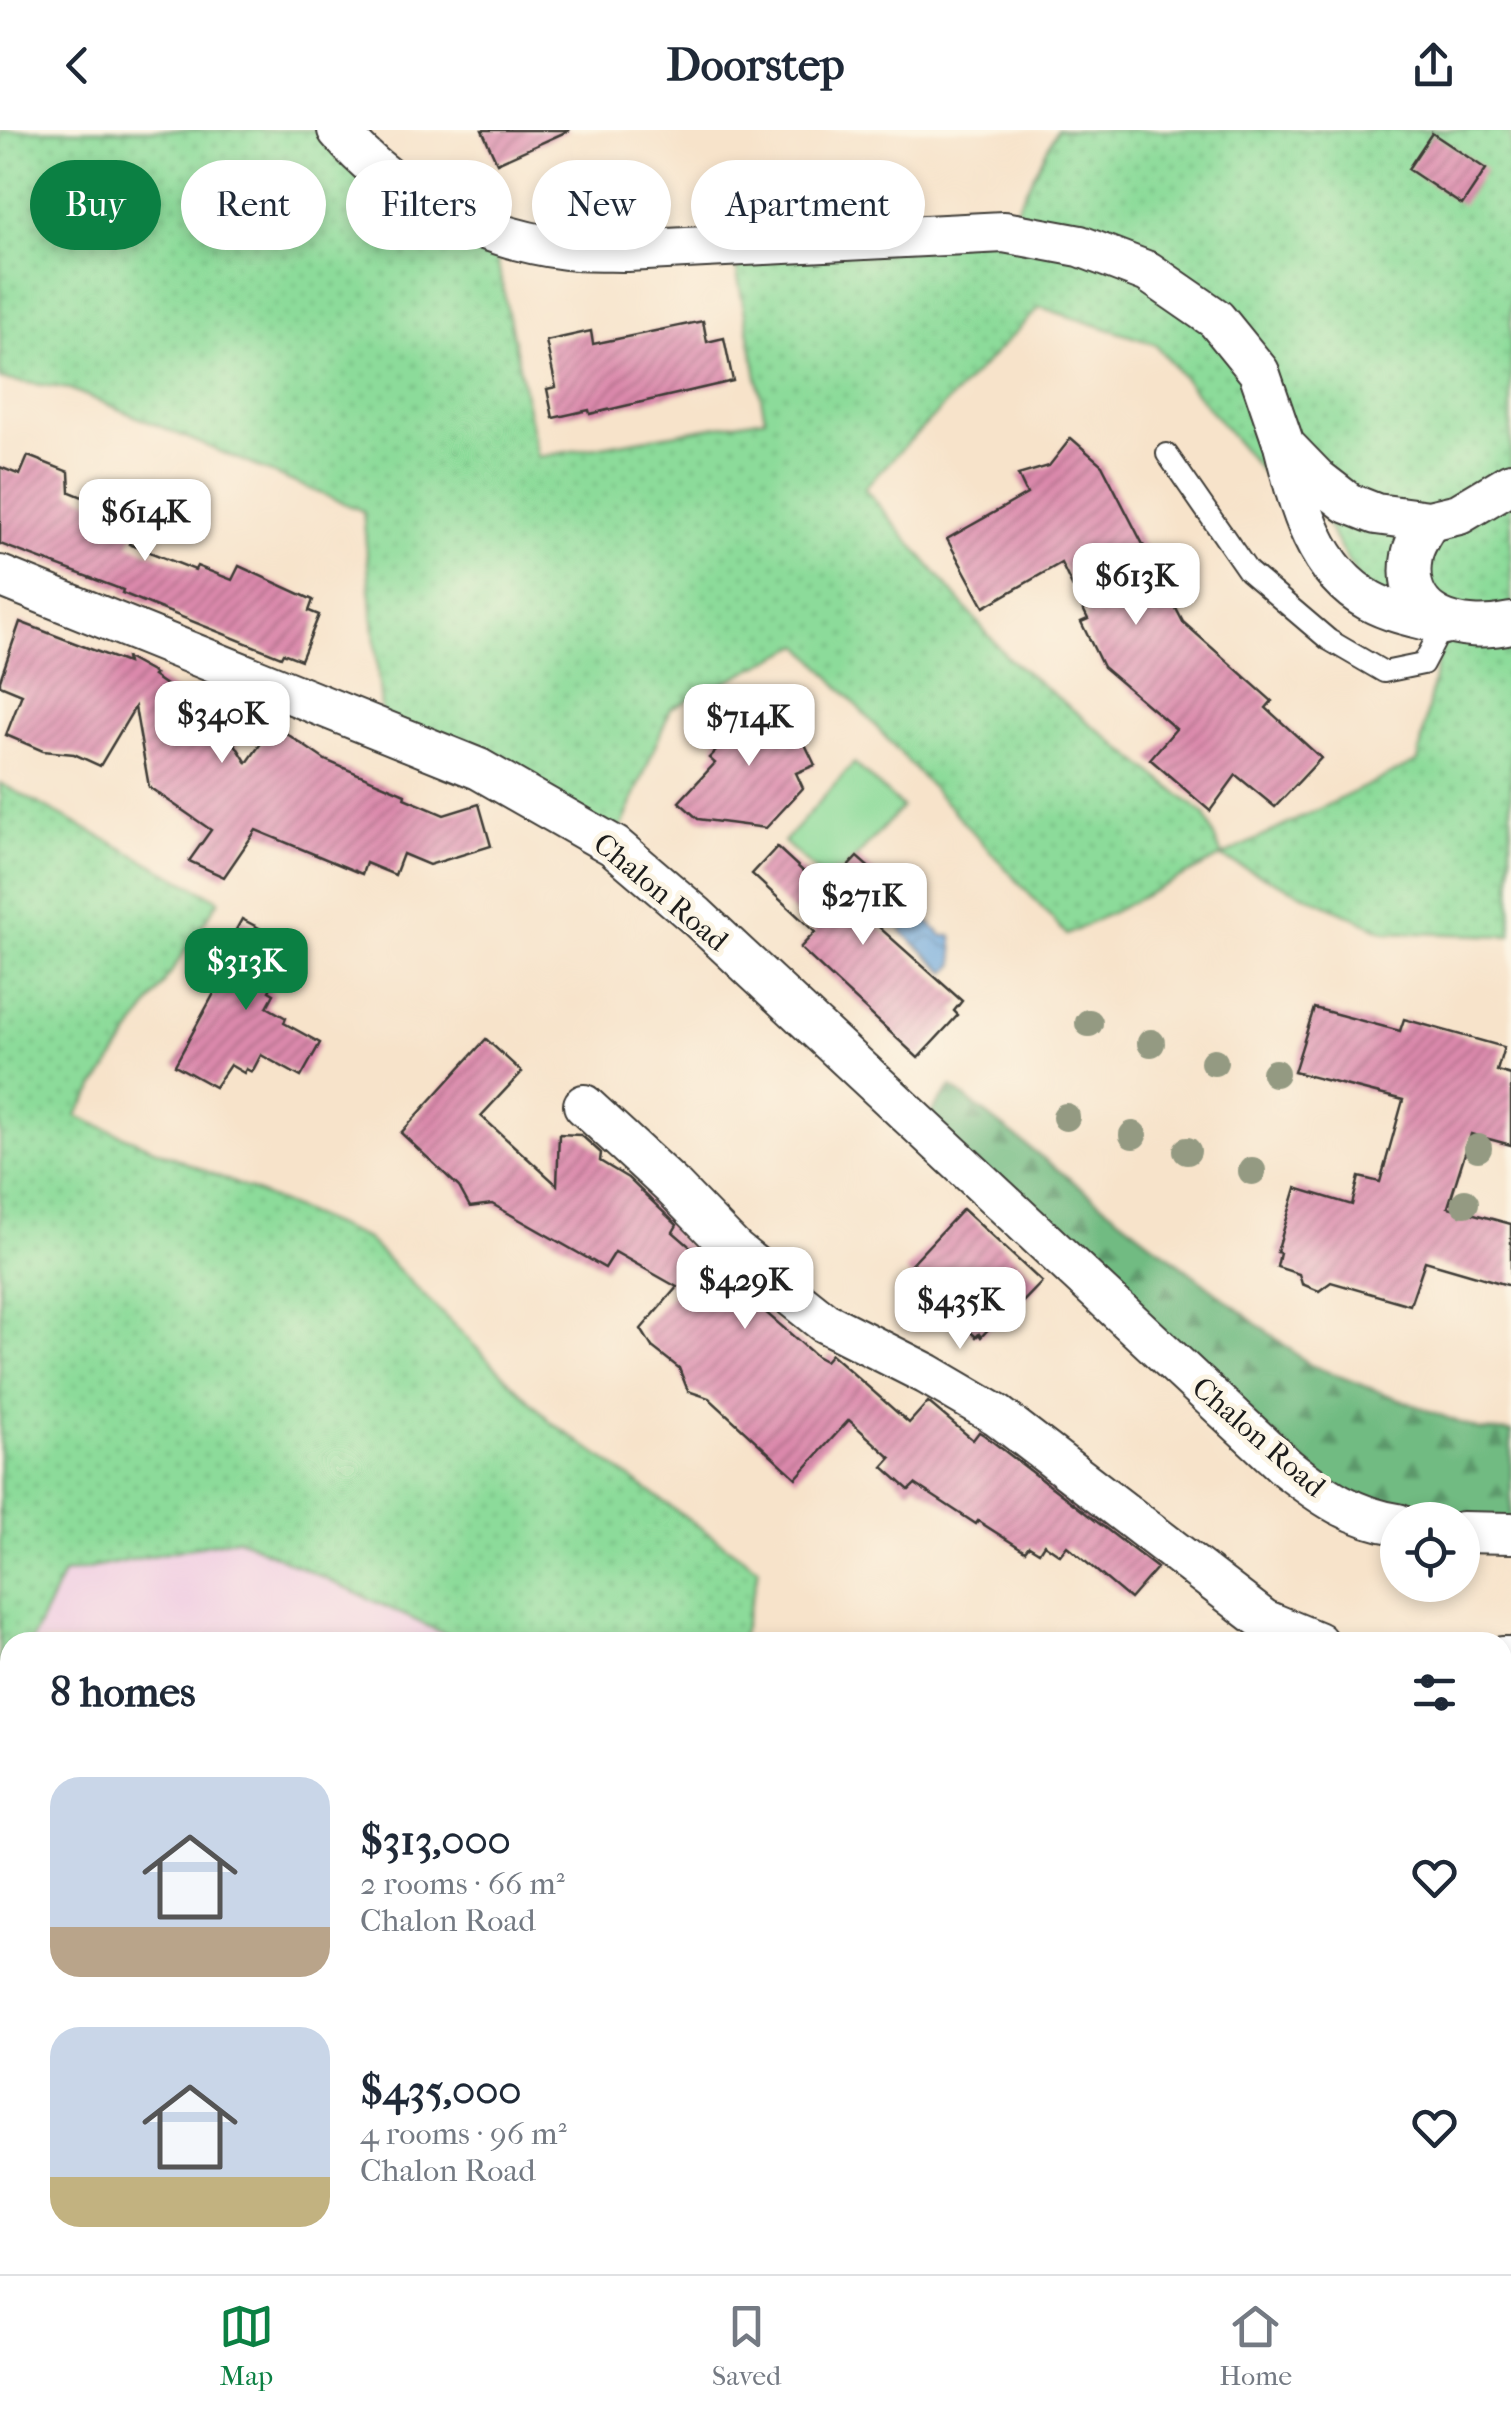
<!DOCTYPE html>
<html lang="en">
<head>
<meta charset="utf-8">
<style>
	:root { --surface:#fff; --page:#f6f6f7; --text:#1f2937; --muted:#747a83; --line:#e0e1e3; --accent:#0b8043 }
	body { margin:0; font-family:"IM FELL French Canon",serif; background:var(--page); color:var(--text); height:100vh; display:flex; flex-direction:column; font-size:38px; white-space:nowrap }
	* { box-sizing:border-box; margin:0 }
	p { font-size:32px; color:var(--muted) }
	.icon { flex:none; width:55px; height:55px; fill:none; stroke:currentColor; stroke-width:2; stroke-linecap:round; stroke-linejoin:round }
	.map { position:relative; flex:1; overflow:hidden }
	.details { position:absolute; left:0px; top:1502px; width:1512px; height:642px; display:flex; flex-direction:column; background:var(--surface); border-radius:30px 30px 0 0; box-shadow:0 5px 15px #0003 }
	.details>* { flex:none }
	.banner { position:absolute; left:30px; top:30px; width:1000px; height:90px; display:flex; gap:20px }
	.controls { position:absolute; left:1380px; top:1372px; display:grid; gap:20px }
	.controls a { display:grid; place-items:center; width:100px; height:100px; border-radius:50%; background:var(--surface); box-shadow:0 5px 15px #0003; font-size:50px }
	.price { position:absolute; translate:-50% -85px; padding:0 22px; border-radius:20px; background:#fff; color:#222; font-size:32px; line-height:65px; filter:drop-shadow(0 2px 5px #0008) }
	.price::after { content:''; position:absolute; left:50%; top:60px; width:30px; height:22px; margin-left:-15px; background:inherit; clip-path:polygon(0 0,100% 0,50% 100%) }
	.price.active { background:var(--accent); color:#fff }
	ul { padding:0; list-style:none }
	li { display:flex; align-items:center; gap:30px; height:250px; padding:0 50px }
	li span { display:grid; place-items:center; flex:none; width:280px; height:200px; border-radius:30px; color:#555 }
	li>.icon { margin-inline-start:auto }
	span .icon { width:120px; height:120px; fill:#fffc; stroke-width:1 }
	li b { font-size:42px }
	h2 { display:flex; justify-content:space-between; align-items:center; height:120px; padding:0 50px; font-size:42px }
	.pill { padding:0 35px; border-radius:45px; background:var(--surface); box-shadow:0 5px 15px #0003; font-size:35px; line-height:90px }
	.pill.active { background:var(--accent); color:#fff }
	header { display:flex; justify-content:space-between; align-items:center; height:130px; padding:0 50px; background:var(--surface); font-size:45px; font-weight:700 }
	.tab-bar { display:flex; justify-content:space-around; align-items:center; height:140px; border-top:2px solid var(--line); background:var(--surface); font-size:28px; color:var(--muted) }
	.tab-bar a { display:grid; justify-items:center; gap:5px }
	.tab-bar .active { color:var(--accent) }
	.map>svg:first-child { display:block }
	.built { fill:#f1d0e3 }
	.grass { fill:url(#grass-dots); stroke:#547c5b; stroke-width:2.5; fill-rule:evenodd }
	.forest { fill:url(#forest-firs); stroke:#466c4f; stroke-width:2.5 }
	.park { fill:#8cdb9a; stroke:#547c5b; stroke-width:2.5 }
	.water { fill:url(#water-waves); stroke:#44627c; stroke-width:2.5 }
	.building { fill:url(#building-hatch) }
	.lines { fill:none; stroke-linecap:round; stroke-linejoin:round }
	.service-casing { stroke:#3d3a36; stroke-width:24 }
	.minor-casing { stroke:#3d3a36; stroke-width:44 }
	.service { stroke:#fff; stroke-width:20 }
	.minor { stroke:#fff; stroke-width:40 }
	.tree { fill:#949a82 }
	.labels { text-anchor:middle; stroke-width:10; stroke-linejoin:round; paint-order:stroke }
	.street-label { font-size:30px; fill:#1c1c1c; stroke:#fcf5e5 }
</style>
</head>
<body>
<header><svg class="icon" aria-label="back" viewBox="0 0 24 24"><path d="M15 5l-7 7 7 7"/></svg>Doorstep<svg class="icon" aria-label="share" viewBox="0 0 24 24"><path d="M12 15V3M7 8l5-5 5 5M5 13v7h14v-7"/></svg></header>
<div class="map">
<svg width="1511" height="2144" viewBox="0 0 1511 2144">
	<defs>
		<pattern id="grass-dots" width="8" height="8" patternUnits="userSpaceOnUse" patternTransform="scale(2.5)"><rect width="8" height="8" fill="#8cdb9a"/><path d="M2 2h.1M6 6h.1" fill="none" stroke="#78bb84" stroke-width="1.8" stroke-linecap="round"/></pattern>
		<pattern id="forest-firs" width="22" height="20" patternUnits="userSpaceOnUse" patternTransform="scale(2.5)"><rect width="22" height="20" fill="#71bb82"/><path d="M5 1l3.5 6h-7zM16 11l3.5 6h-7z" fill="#5c976a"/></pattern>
		<pattern id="water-waves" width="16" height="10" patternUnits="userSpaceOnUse" patternTransform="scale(2.5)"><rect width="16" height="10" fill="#6da7dd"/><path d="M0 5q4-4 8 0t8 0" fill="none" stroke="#5987b2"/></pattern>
		<pattern id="building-hatch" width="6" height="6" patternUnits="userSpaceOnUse" patternTransform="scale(2.5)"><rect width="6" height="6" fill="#db89ac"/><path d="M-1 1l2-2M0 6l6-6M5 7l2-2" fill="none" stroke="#b16f8b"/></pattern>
	</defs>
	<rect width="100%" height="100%" fill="#fcf5e5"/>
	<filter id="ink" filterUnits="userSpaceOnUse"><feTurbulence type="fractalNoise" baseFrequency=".01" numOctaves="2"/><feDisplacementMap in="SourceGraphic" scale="20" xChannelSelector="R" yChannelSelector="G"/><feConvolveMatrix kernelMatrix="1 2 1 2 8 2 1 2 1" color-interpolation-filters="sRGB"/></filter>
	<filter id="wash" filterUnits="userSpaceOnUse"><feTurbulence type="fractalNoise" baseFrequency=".0048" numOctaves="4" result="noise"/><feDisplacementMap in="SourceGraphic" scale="40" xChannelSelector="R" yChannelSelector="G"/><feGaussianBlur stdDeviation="2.25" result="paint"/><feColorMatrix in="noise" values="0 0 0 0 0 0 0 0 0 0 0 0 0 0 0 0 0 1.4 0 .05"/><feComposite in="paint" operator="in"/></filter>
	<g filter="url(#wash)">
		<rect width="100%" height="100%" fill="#f7e3ca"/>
		<g class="built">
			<path d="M238,1408L462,1512H31L63,1443Z"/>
			<path d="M10,1558V1934L0,1939V1580Z"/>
			<path d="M1503,1864L1511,1868V2144H476L471,2135H1502Z"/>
		</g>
		<g class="grass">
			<path d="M0,0H338L491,101L538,327L765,288L732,116L1004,102L1057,0H1511V806L1386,802L1221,727L1067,805L801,515L671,578L614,716L383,599L363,381L70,259L0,249ZM1040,177L1155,214L1261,341L1283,316L1370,471L1444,495L1418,631L1222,726L1205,685L1008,528L864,358Z"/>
			<path d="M0,653L219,770L76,986L367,1109L551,1292L759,1439L740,1512H462L238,1408L63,1444L31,1512H10V1558L0,1580Z"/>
			<path d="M1503,1691L1511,1692V1868L1502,1864Z"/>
			<path d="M10,1934V2135H471L476,2144H0V1939Z"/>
		</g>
		<path class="forest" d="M951,957L1310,1235L1479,1300L1511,1302V1403L1462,1390L1371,1391L921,996Z"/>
		<path class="park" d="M854,633L902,677L831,755L784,712Z"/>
		<path class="water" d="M918,783L943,806H952L955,834L947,843L901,801Z"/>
		<g id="blocks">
			<g class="building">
				<path d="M482,0H570L497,33Z"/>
				<path d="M1432,3L1486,39L1462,75L1408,39Z"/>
				<path d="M703,191L707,212L724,208L733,251L590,284L589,280L553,288L547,259L556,257L546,211L591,201L593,214Z"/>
				<path d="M1071,308L1102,335L1183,492L1272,571L1266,578L1321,628L1275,677L1236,645L1210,681L1150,629L1176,599L1103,537L1081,492L1088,489L1061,433L984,477L947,409L1027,364L1018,345L1049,336Z"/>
				<path d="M28,326L69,342L70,362L139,390L129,414L195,440L197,436L232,450L239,436L313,470L309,481L319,485L301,530L283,523L281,527L122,463L123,460L0,414V337L20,345Z"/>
				<path d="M20,492L127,533L126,528L155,544L153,546L223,595L247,633L274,595L325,630L405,664L404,668L444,685L479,674L491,716L429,735L403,724L395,745L366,733L362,744L256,700L224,747L189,731L211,700L149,657L135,577L100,636L74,624L43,621L6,605L22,564L0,555V550Z"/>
				<path d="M744,567L760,598L790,583L815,635L796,643L803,658L766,698L698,689L679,672L715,633L709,628L717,620L713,613L718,610L706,594L713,590L712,586Z"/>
				<path d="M777,717L820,757L836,740L841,744L857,727L897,762L872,791L962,871L954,881L958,885L918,928L800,818L815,802L752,744Z"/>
				<path d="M242,789L293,816L269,861L274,864L267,877L286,888L284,893L320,913L301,947L261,925L252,942L246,939L244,943L230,935L215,957L175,935L218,856L208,850Z"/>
				<path d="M1314,878L1400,901L1404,889L1504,917L1497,941L1511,945V1015L1471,1004L1448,1077L1511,1094V1156L1425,1131L1410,1175L1331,1152L1319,1161L1302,1154L1299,1144L1277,1137L1280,1123L1277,1122L1296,1058L1352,1075L1359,1047L1380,1052L1403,970L1294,942Z"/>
				<path d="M486,909L522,942L481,986L557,1055L559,1004L581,1005L601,1023L600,1031L628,1048L677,1095L673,1102L816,1226L825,1231L831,1224L909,1293L928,1272L973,1310L979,1302L984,1305L1157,1438L1130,1469L1067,1416L1060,1425L1044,1414L1039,1422L1029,1416L1025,1421L978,1391L976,1394L915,1354L909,1360L883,1337L891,1328L849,1290L796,1348L709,1268L688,1261L679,1238L652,1217L641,1199L677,1157L615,1122L605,1138L492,1074L470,1077L459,1057L401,1003Z"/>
				<path d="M963,1079L1042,1152L1012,1183L1008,1178L981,1207L979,1204L976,1207L905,1141Z"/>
			</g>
		</g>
	</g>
	<g filter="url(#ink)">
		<use href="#blocks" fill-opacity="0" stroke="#3d3a36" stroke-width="2.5"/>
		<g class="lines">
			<g class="service-casing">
				<g id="service">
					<path d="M1167,324L1248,441L1329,510L1384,542L1423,534L1444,494"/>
					<path d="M0,1933L10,1930"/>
					<path d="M1502,1965L1511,1970"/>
					<path d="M463,2135L469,2144"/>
				</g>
			</g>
			<g class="minor-casing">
				<g id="minor">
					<path d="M338,0C392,66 482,108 566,119C586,122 607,120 627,121L1004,102L1080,116L1148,142L1216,189L1259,242L1284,315L1317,349L1348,373L1376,384L1429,391L1459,384L1511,353"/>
					<path d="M1285,319C1299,375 1315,441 1370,471C1392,483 1420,488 1444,494"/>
					<path d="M1429,391C1423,402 1414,413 1412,426C1400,490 1462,504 1511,493"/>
					<path d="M0,446L479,639L614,716L696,786L1287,1338C1321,1365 1354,1388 1398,1394"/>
					<path d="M584,975L672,1056L735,1121L824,1192L927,1244L997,1285L1264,1490L1317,1512"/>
					<path d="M1462,1402L1511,1403"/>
					<path d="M1502,1527H1511"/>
				</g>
			</g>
			<use href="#service" class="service"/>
			<use href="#minor" class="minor"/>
		</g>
		<g class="tree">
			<circle cx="1089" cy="893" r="14"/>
			<circle cx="1151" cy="913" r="14"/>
			<circle cx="1214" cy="932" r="14"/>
			<circle cx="1275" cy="943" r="14"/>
			<circle cx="1066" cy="987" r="14"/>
			<circle cx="1133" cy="1005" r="14"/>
			<circle cx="1478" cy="1018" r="14"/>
			<circle cx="1187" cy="1021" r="14"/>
			<circle cx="1252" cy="1041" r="14"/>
			<circle cx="1465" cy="1073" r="14"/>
		</g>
	</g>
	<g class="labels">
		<g class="street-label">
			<text transform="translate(661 762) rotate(40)" y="10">Chalon Road</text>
			<text transform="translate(1259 1307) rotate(41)" y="10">Chalon Road</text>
		</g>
	</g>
</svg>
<div class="controls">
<a><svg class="icon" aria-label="locate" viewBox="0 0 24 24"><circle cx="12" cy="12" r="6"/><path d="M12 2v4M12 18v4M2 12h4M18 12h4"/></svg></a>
</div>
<b class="price" style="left:145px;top:434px">$614K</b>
<b class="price" style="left:1136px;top:498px">$613K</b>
<b class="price" style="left:222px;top:636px">$340K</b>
<b class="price" style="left:749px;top:639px">$714K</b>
<b class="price" style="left:863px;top:818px">$271K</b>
<b class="price active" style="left:246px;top:883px">$313K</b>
<b class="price" style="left:745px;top:1202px">$429K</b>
<b class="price" style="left:960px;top:1222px">$435K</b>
<div class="banner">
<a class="pill active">Buy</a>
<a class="pill">Rent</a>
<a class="pill">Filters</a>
<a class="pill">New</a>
<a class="pill">Apartment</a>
</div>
<section class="details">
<h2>8 homes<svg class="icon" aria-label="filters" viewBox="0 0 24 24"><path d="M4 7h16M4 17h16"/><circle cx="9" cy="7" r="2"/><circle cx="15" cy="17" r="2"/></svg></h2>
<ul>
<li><span style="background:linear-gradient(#c9d6e8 75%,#b9a48a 0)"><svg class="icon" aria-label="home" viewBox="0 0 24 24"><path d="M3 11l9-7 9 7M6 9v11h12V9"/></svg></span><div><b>$313,000</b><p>2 rooms · 66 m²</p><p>Chalon Road</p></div><svg class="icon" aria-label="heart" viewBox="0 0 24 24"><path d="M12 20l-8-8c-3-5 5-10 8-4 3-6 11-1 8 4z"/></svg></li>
<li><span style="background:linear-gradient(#c9d6e8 75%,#c2b280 0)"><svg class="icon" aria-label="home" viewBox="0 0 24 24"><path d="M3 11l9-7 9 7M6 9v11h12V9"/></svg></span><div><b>$435,000</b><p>4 rooms · 96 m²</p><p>Chalon Road</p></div><svg class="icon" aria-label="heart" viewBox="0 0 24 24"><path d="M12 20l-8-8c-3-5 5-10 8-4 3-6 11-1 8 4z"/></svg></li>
</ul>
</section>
</div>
<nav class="tab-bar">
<a class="active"><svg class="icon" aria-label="map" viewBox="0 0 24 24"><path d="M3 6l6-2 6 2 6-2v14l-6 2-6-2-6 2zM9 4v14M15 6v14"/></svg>Map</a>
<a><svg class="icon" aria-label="saved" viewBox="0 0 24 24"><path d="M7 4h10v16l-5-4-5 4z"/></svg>Saved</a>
<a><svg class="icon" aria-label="home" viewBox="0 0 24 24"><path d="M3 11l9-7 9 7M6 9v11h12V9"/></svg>Home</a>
</nav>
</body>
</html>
